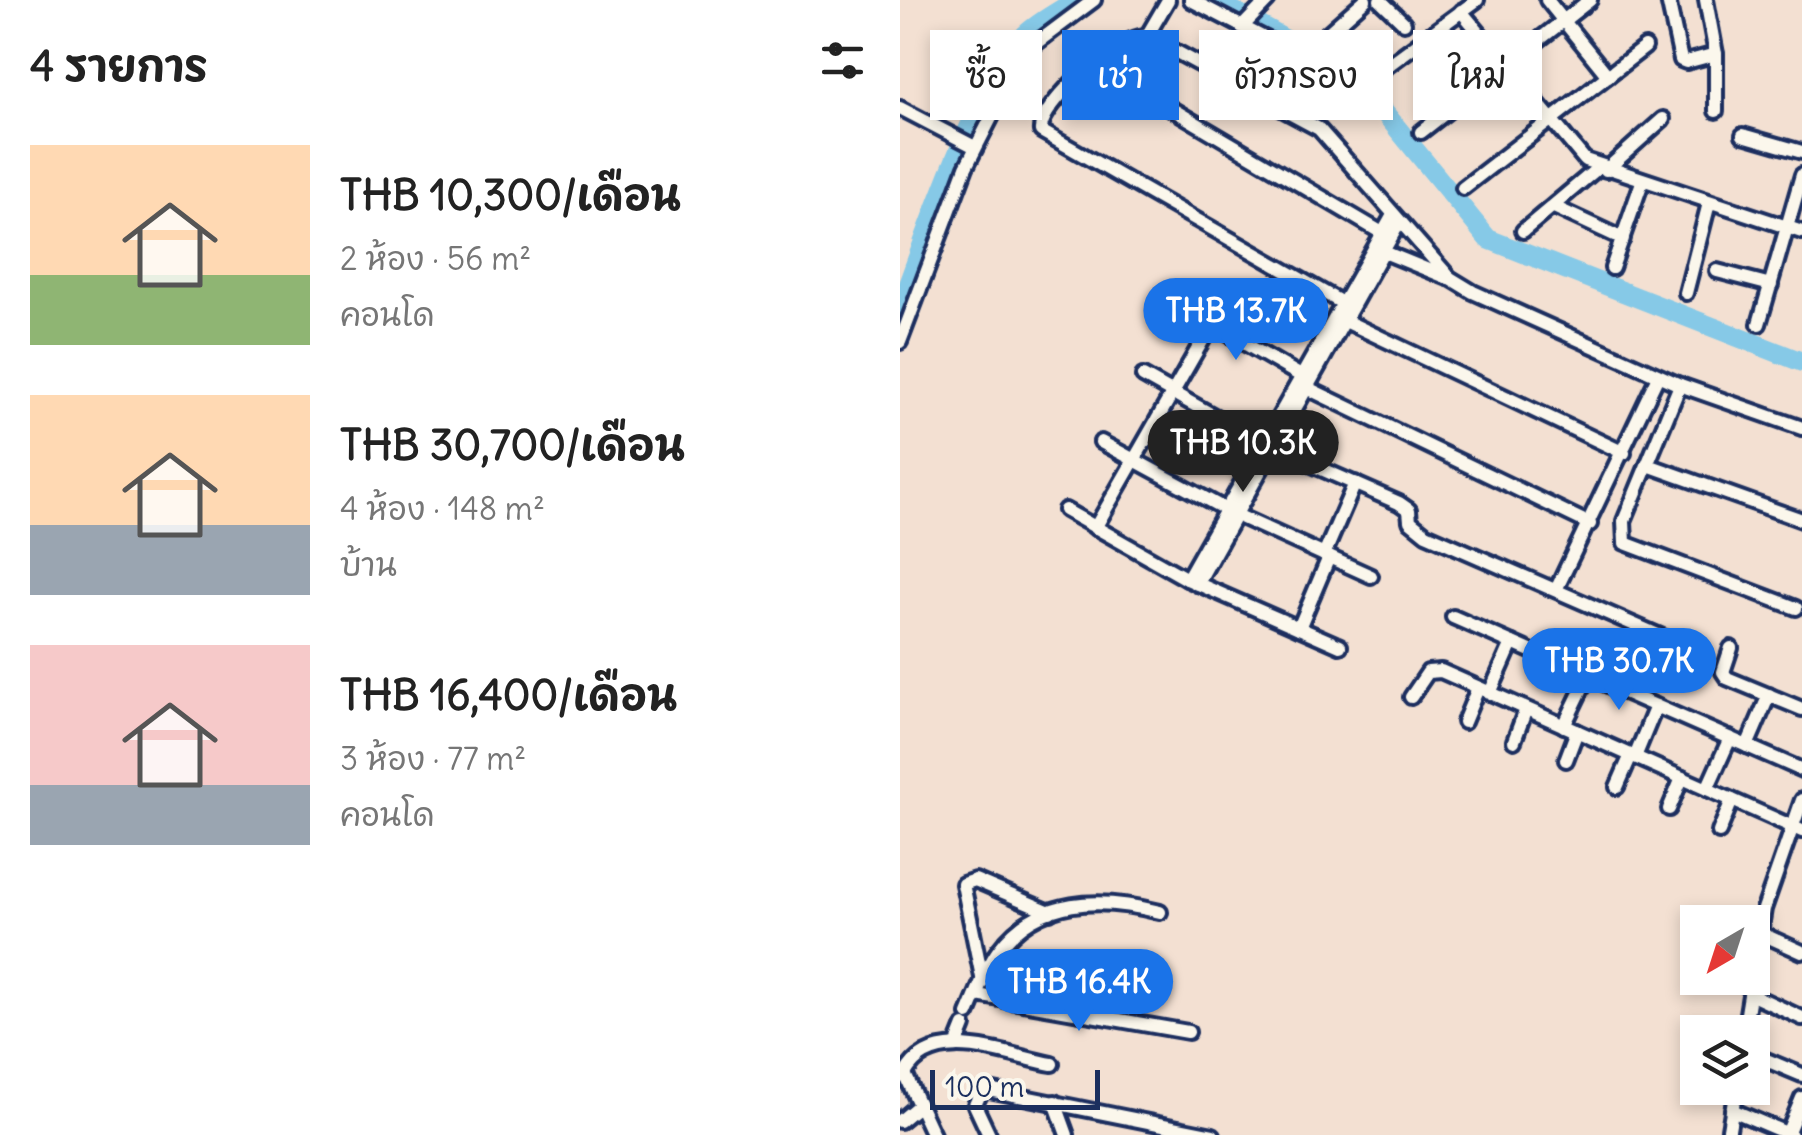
<!DOCTYPE html>
<html lang="th">
<head>
<meta charset="utf-8">
<style>
	:root { --surface:#fff; --page:#f6f6f6; --text:#222; --muted:#767676; --accent:#1a73e8 }
	body { margin:0; font-family:Delius,"Playpen Sans Thai",sans-serif; background:var(--page); color:var(--text); height:100vh; display:flex; flex-direction:column; font-size:38px; white-space:nowrap }
	* { box-sizing:border-box; margin:0 }
	p { font-size:32px; color:var(--muted) }
	.icon { flex:none; width:55px; height:55px; fill:none; stroke:currentColor; stroke-width:2; stroke-linecap:round; stroke-linejoin:round }
	.map { position:relative; flex:1; overflow:hidden }
	.details { display:flex; flex-direction:column; background:var(--surface); width:900px }
	.details>* { flex:none }
	.guide { position:absolute; left:30px; top:30px; width:720px; height:90px; display:flex; gap:20px }
	.needle { width:65px; rotate:219deg }
	.controls { position:absolute; left:780px; top:905px; display:grid; gap:20px }
	.controls a { display:grid; place-items:center; width:90px; height:90px; border-radius:0px; background:var(--surface); box-shadow:0 5px 15px #0003; font-size:50px }
	.scale { position:absolute; left:30px; bottom:25px; width:170px; box-sizing:border-box; padding-left:10px; border:5px solid #1b2f5e; border-top:0; font-size:28px; line-height:35px; white-space:nowrap; color:#1b2f5e; -webkit-text-stroke:8px #fbf7ec; paint-order:stroke }
	.price { position:absolute; translate:-50% -85px; padding:0 22px; border-radius:35px; background:var(--accent); color:#fff; font-size:32px; line-height:65px; filter:drop-shadow(0 2px 5px #0008) }
	.price::after { content:''; position:absolute; left:50%; top:60px; width:30px; height:22px; margin-left:-15px; background:inherit; clip-path:polygon(0 0,100% 0,50% 100%) }
	.price.active { background:#222; color:#fff }
	ul { padding:0; list-style:none }
	li { display:flex; align-items:center; gap:30px; height:250px; padding:0 30px }
	li span { display:grid; place-items:center; flex:none; width:280px; height:200px; border-radius:0px; color:#555 }
	li>.icon { margin-inline-start:auto }
	span .icon { width:120px; height:120px; fill:#fffc; stroke-width:1 }
	li b { font-size:42px }
	h2 { display:flex; justify-content:space-between; align-items:center; height:120px; padding:0 30px; font-size:42px }
	.chip { padding:0 35px; border-radius:0px; background:var(--surface); box-shadow:0 5px 15px #0003; font-size:35px; line-height:90px }
	.chip.active { background:var(--accent); color:#fff }
	main { display:flex; flex:1; min-height:0 }
	.map>svg:first-child { display:block }
	.lines { fill:none; stroke-linecap:round; stroke-linejoin:round }
	.river { stroke:#86c9e7; stroke-width:20 }
	.minor-casing { stroke:#1b2f5e; stroke-width:20 }
	.minor { stroke:#fbf7ec; stroke-width:12 }
</style>
</head>
<body>
<main>
<section class="details">
<h2>4 รายการ<svg class="icon" aria-label="filters" viewBox="0 0 24 24"><path d="M4 7h16M4 17h16"/><circle cx="9" cy="7" r="2"/><circle cx="15" cy="17" r="2"/></svg></h2>
<ul>
<li><span style="background:linear-gradient(#ffd9b3 65%,#8fb573 0)"><svg class="icon" aria-label="home" viewBox="0 0 24 24"><path d="M3 11l9-7 9 7M6 9v11h12V9"/></svg></span><div><b>THB 10,300/เดือน</b><p>2 ห้อง · 56 m²</p><p>คอนโด</p></div></li>
<li><span style="background:linear-gradient(#ffd9b3 65%,#9aa5b1 0)"><svg class="icon" aria-label="home" viewBox="0 0 24 24"><path d="M3 11l9-7 9 7M6 9v11h12V9"/></svg></span><div><b>THB 30,700/เดือน</b><p>4 ห้อง · 148 m²</p><p>บ้าน</p></div></li>
<li><span style="background:linear-gradient(#f6c9c9 70%,#9aa5b1 0)"><svg class="icon" aria-label="home" viewBox="0 0 24 24"><path d="M3 11l9-7 9 7M6 9v11h12V9"/></svg></span><div><b>THB 16,400/เดือน</b><p>3 ห้อง · 77 m²</p><p>คอนโด</p></div></li>
</ul>
</section>
<div class="map">
<svg width="902" height="1135" viewBox="0 0 902 1135">
	<rect width="100%" height="100%" fill="#f3e0d2"/>
	<filter id="ink" filterUnits="userSpaceOnUse"><feTurbulence type="fractalNoise" baseFrequency=".01" numOctaves="2"/><feDisplacementMap in="SourceGraphic" scale="20" xChannelSelector="R" yChannelSelector="G"/><feConvolveMatrix kernelMatrix="1 2 1 2 8 2 1 2 1" color-interpolation-filters="sRGB"/></filter>
	<g filter="url(#ink)">
		<g class="lines">
			<g class="river">
				<path d="M314,0L420,59L479,106L588,239L902,362"/>
				<path d="M0,306C28,233 73,90 125,35C139,21 160,11 176,0"/>
			</g>
			<g class="minor-casing">
				<g id="minor">
					<path d="M268,0L247,36L419,129L550,278L573,292L780,385L902,428"/>
					<path d="M291,0L401,57L465,0"/>
					<path d="M480,0L504,23"/>
					<path d="M647,0L708,76"/>
					<path d="M768,0L781,60L786,62L816,54L806,0"/>
					<path d="M561,11L685,160L902,232"/>
					<path d="M342,27L368,0"/>
					<path d="M247,36C220,35 138,104 141,131L451,308"/>
					<path d="M816,54V111"/>
					<path d="M194,63L489,237"/>
					<path d="M479,72L577,0"/>
					<path d="M0,108L75,147"/>
					<path d="M521,132L690,0"/>
					<path d="M843,135L902,152"/>
					<path d="M706,170L763,119"/>
					<path d="M563,188L745,47"/>
					<path d="M654,207L723,239"/>
					<path d="M623,231L699,167"/>
					<path d="M484,252L548,278"/>
					<path d="M712,268L742,182"/>
					<path d="M817,271L871,285"/>
					<path d="M786,293L809,203"/>
					<path d="M285,309L408,380"/>
					<path d="M437,317L724,453"/>
					<path d="M859,324L902,175"/>
					<path d="M0,342L66,167L112,77L131,47L194,0"/>
					<path d="M243,376L362,443L499,503L509,510L510,521L526,534L790,649"/>
					<path d="M399,384L690,524"/>
					<path d="M780,385L724,521L725,543L896,608"/>
					<path d="M201,442L334,514L471,576"/>
					<path d="M748,465L902,520"/>
					<path d="M165,510L287,579L440,646"/>
					<path d="M195,528L312,324"/>
					<path d="M424,555L455,483"/>
					<path d="M287,579L493,215"/>
					<path d="M297,584L499,223"/>
					<path d="M656,590L758,376"/>
					<path d="M553,617L902,770"/>
					<path d="M399,628L429,557"/>
					<path d="M831,648L823,672L827,678L902,709"/>
					<path d="M590,693L612,643"/>
					<path d="M511,697L528,672L541,671L902,831"/>
					<path d="M564,722L578,688"/>
					<path d="M664,726L688,676"/>
					<path d="M614,741L626,709"/>
					<path d="M847,746L869,695"/>
					<path d="M735,757L756,706"/>
					<path d="M666,760L677,731"/>
					<path d="M717,787L731,755"/>
					<path d="M807,789L830,738"/>
					<path d="M769,809L782,778"/>
					<path d="M819,832L832,800"/>
					<path d="M860,933L902,952"/>
					<path d="M83,982L63,884L75,880L150,912"/>
					<path d="M850,994L902,1018"/>
					<path d="M77,995L288,1032"/>
					<path d="M68,1014C77,994 85,969 98,951C138,896 201,897 260,912"/>
					<path d="M844,1032L864,909L902,800"/>
					<path d="M56,1046L64,1026"/>
					<path d="M852,1054L902,1075"/>
					<path d="M155,1102L167,1135"/>
					<path d="M832,1110L891,1135"/>
					<path d="M0,1121L18,1106"/>
					<path d="M887,1134L902,1098"/>
					<path d="M33,1135L5,1074C32,1023 108,1056 152,1064"/>
					<path d="M89,1135L75,1105L81,1092L89,1090L313,1135"/>
					<path d="M828,1135L836,1088"/>
				</g>
			</g>
			<use href="#minor" class="minor"/>
		</g>
	</g>
</svg>
<div class="controls">
<a><svg class="needle" viewBox="-14 -14 28 28"><path d="M0-13l5 13h-10z" fill="#e53935"/><path d="M0 13l5-13h-10z" fill="#767676"/></svg></a>
<a><svg class="icon" aria-label="layers" viewBox="0 0 24 24"><path d="M12 4l9 5-9 5-9-5zM3 14l9 5 9-5"/></svg></a>
</div>
<div class="scale">100 m</div>
<b class="price" style="left:336px;top:363px">THB 13.7K</b>
<b class="price active" style="left:343px;top:495px">THB 10.3K</b>
<b class="price" style="left:719px;top:713px">THB 30.7K</b>
<b class="price" style="left:179px;top:1034px">THB 16.4K</b>
<div class="guide">
<a class="chip">ซื้อ</a>
<a class="chip active">เช่า</a>
<a class="chip">ตัวกรอง</a>
<a class="chip">ใหม่</a>
</div>
</div>
</main>
</body>
</html>
